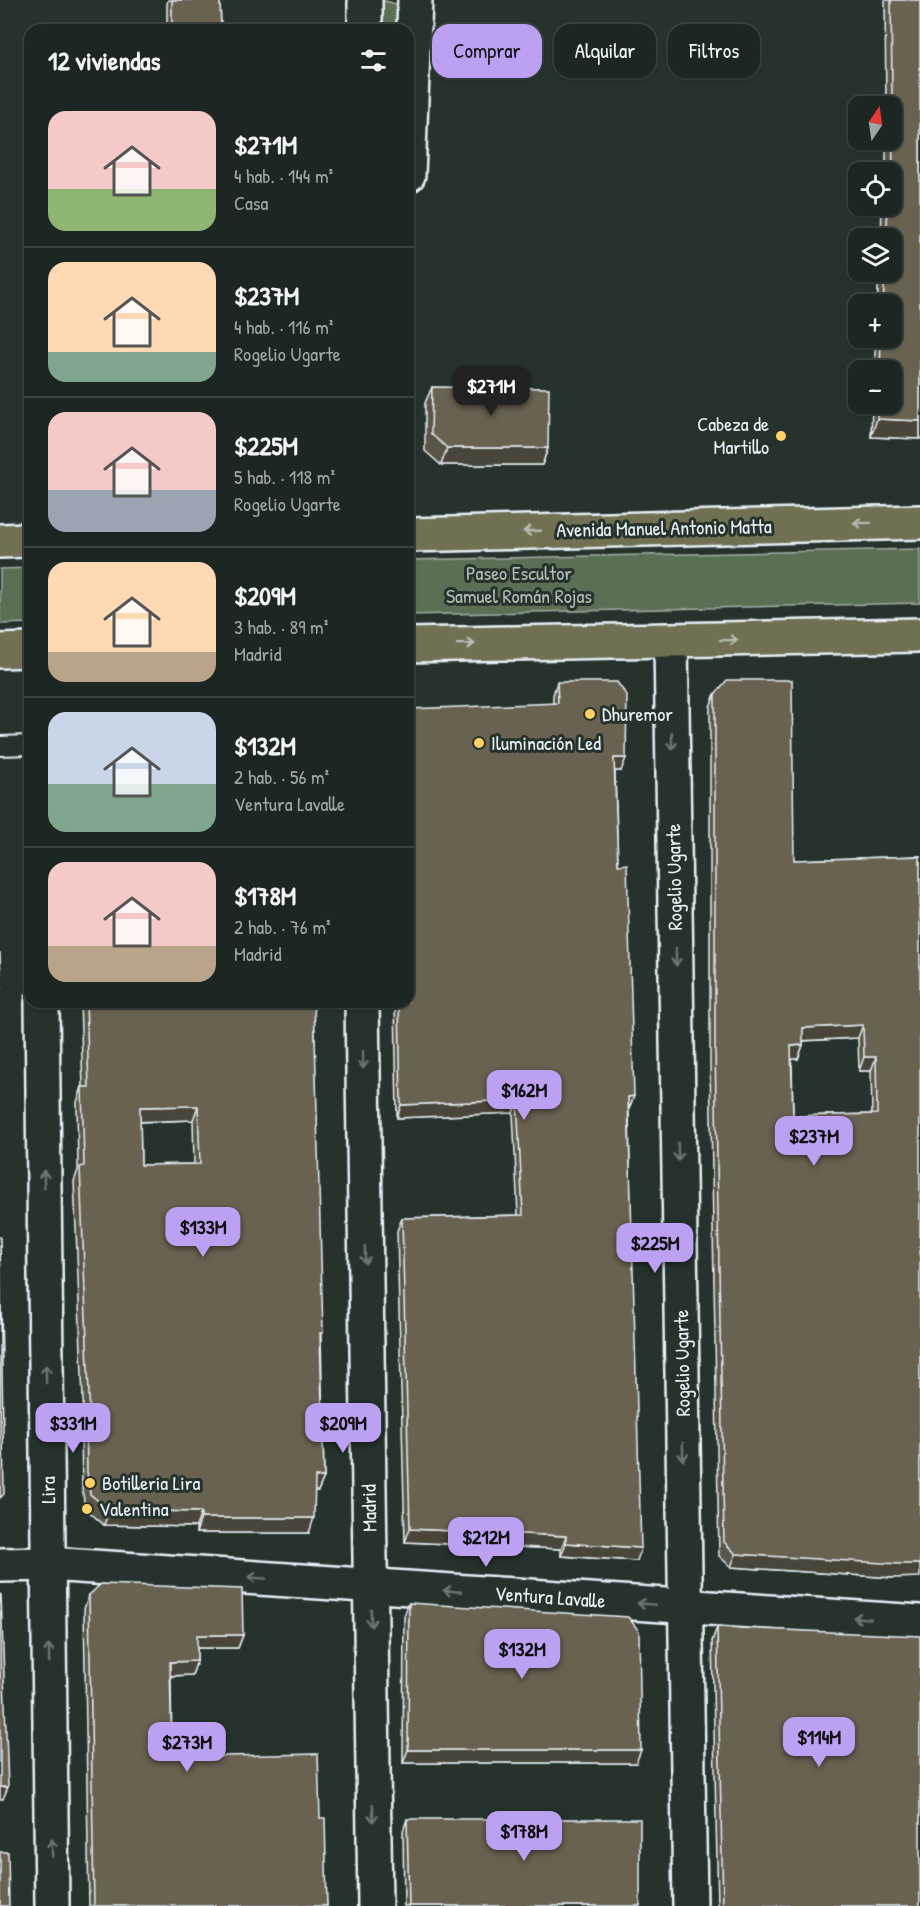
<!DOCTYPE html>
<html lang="es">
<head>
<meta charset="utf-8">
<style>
	:root { --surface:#1c2622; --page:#252e2a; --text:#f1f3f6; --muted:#a0a5a5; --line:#3a4340; --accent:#bca0f2 }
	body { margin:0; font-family:"Patrick Hand",sans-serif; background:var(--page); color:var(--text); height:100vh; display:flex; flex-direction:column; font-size:22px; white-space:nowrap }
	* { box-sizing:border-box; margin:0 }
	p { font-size:20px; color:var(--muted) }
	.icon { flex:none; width:33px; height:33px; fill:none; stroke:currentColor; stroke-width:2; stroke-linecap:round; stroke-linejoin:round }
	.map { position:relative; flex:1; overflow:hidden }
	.drawer { position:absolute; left:24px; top:24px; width:390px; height:984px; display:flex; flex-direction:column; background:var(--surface); border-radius:18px; box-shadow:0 2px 4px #0004,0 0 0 2px var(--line) }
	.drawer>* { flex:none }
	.banner { position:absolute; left:432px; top:24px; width:398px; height:54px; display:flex; gap:12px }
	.needle { width:39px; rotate:13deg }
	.controls { position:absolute; left:848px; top:96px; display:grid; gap:12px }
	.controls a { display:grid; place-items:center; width:54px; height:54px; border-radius:12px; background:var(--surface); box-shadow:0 2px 4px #0004,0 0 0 2px var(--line); font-size:30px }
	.price { position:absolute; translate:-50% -51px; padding:0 14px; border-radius:12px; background:var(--accent); color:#111; font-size:20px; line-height:39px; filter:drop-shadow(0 2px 3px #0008) }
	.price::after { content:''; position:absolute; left:50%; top:36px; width:18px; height:14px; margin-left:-9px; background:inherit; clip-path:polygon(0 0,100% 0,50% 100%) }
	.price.current { background:#222; color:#fff }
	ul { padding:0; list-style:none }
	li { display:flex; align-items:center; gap:18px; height:150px; padding:0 24px }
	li+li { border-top:2px solid var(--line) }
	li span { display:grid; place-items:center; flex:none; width:168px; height:120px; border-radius:18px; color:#555 }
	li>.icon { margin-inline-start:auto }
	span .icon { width:72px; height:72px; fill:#fffc; stroke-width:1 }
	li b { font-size:26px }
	h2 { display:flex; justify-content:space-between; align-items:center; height:72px; padding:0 24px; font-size:26px }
	.chip { padding:0 21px; border-radius:18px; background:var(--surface); box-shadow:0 2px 4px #0004,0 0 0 2px var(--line); font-size:21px; line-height:54px }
	.chip.current { background:var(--accent); color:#111 }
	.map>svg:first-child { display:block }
	.green { fill:#5a7055; stroke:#a1b0a6; stroke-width:1.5 }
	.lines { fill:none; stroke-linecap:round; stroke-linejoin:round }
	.service-casing { stroke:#e8f1f8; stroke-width:22 }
	.minor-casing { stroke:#e8f1f8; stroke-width:38 }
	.primary-casing { stroke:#e8f1f8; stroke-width:38 }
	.service { stroke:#26332d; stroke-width:18 }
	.minor { stroke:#26332d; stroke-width:33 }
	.primary { stroke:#716f52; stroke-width:33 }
	.wall { fill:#5a5446; stroke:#e8f1f8; stroke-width:1.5; fill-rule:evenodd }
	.shaded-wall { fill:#4a4539; stroke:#e8f1f8; stroke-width:1.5 }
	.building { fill:#696251; stroke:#e8f1f8; stroke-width:1.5; fill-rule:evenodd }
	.oneway { stroke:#b8bdb6 }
	.oneway2 { stroke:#6a7674 }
	.poi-dot { fill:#ffd166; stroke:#26332d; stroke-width:2 }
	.labels { text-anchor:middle; stroke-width:6; stroke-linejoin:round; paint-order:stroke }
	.poi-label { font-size:20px; fill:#e8f1f8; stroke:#26332d; text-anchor:start }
	.street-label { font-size:20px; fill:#e8f1f8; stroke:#26332d }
	.park-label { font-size:20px; fill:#afbdb7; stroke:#26332d }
</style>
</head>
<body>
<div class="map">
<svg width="920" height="1906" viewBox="0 0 920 1906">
	<rect width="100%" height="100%" fill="#26332d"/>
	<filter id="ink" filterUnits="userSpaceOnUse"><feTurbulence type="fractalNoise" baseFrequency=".0167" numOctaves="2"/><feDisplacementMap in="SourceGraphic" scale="12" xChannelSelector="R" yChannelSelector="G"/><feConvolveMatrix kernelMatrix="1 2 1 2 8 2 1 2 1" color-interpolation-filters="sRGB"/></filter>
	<g filter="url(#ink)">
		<g class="green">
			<path d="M385,1L396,4L401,13V30H374L377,2Z"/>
			<path d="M920,549V603L408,615V560Z"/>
			<path d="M30,568V623L0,624V569Z"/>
		</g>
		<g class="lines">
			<g class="service-casing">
				<path id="service" d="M0,746L30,745"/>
			</g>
			<g class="minor-casing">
				<g id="minor">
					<path d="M365,30V0"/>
					<path d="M408,175L415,0"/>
					<path d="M671,641L690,1906"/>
					<path d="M42,1002L52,1906"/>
					<path d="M362,1002L375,1906"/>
					<path d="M0,1565L48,1564L920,1622"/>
				</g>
			</g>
			<g class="primary-casing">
				<g id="primary">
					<path d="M408,535L920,522"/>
					<path d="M0,541L30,540"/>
					<path d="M408,645L920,635"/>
					<path d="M0,651L30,650"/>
				</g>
			</g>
			<use href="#service" class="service"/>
			<use href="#minor" class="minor"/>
			<use href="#primary" class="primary"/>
		</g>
		<g class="wall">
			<path d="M168,0H220L221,30H167V4Z"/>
			<path d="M885,0H920V439L871,437L872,404H891V370H874L876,338H891V304H877L879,272H891V238H881L882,206H891V172H886V140H891V106H886Z"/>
			<path d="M432,387L548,448L542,465H441L425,451V403Z"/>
			<path d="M557,682L621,771H615L618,865L629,1109L637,1561L561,1556V1549L405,1542L397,1231L402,1218L518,1215L513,1113L397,1118L395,1002H408L553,703V695Z"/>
			<path d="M715,694L794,860L920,856L894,1578L731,1567L719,1556L710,1063V707ZM858,1038L859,1071H871L872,1114L793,1116L792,1059H798L803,1045V1041Z"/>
			<path d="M80,1002H314L324,1477L318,1491H314L309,1533H196V1527L104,1525L85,1508L82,1487L81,1434L84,1424L74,1181L78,1170L77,1102L82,1087H83ZM193,1120L194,1164L141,1165L140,1122Z"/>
			<path d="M89,1595L243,1635L238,1648H197V1661L192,1675L171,1676L172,1757L320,1818L327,1906H89L84,1609Z"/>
			<path d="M409,1603L636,1763H403L404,1616Z"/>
			<path d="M717,1627L920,1906H718L712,1641Z"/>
			<path d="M407,1819L640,1906H404L403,1831Z"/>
		</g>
		<g class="shaded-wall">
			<path d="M877,419L920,421V439L871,437Z"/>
			<path d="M447,448H548L542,465H441Z"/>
			<path d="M614,758H626L621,771H610Z"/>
			<path d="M863,1025L858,1038L798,1041L803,1028Z"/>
			<path d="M803,1045L798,1059H786L791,1046Z"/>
			<path d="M864,1057H876L871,1071H859Z"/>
			<path d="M634,1096L629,1109L628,1097Z"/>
			<path d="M517,1100L513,1113L397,1118L401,1105Z"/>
			<path d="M198,1106L193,1120L134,1122L140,1107Z"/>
			<path d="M315,1477H324L318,1491H309Z"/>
			<path d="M109,1510L201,1512L196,1527L104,1525Z"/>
			<path d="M201,1518H314L309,1533H196Z"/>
			<path d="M410,1529L566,1536L561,1549L405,1542Z"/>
			<path d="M566,1543L641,1548L637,1561L561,1556Z"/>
			<path d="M736,1554L920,1564V1577L894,1578L731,1567Z"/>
			<path d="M197,1635H243L238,1648H192Z"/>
			<path d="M197,1661L192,1675L165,1676L170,1662Z"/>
			<path d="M408,1750H641L636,1763H403Z"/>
			<path d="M0,1787H8L3,1799H0Z"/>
		</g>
		<g class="building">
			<path d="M172,0H220L221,30H172Z"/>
			<path d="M891,0H920V421L877,419L878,404H891V370H880L881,338H891V304H883L885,272H891V238H886L888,206H891V183L893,184Z"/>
			<path d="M432,387L549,388L548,448H447L431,434Z"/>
			<path d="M727,680H792L794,860L920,856V1564H899L736,1554L724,1542L715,1049V694ZM863,1025L864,1057H876L877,1114L793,1116L791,1046L803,1045V1028Z"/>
			<path d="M557,682H617L627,696L626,758H614L618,865L627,864L634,1096L628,1097L641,1548L566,1543V1536L410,1529L402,1218L523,1215L517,1100L401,1105L399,1002H408V709L558,703Z"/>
			<path d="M0,952L1,989H0Z"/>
			<path d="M86,1002H314L323,1333H320L324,1477H315L314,1518H201V1512L109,1510L90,1494L87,1472L86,1419H90L80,1167L84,1166L82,1087H89ZM198,1106L200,1164L141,1165L140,1107Z"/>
			<path d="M0,1236L4,1494L0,1498Z"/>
			<path d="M101,1584L242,1589L243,1635H197V1661L170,1662L172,1757L318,1754L320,1818H325L327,1906H94L89,1595Z"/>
			<path d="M0,1594L1,1595L8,1787H0Z"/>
			<path d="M409,1603L628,1617L639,1631L641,1750H408Z"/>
			<path d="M717,1627L920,1636V1906H723Z"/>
			<path d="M407,1819H640V1906H409Z"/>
			<path d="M0,1852H8L9,1906H0Z"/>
		</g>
		<defs><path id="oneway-shaft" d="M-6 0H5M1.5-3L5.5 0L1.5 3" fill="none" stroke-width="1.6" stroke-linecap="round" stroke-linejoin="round" transform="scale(1.5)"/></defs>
		<g class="oneway">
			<use href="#oneway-shaft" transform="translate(862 523) rotate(179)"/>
			<use href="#oneway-shaft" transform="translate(532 531) rotate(178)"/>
			<use href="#oneway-shaft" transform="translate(729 640) rotate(-1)"/>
			<use href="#oneway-shaft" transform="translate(466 644) rotate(-1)"/>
		</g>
		<g class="oneway2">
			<use href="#oneway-shaft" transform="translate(672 741) rotate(89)"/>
			<use href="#oneway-shaft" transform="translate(676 957) rotate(89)"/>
			<use href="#oneway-shaft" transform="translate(363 1060) rotate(89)"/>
			<use href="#oneway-shaft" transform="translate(678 1152) rotate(89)"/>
			<use href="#oneway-shaft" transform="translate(44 1179) rotate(-91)"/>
			<use href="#oneway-shaft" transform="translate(365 1255) rotate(89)"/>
			<use href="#oneway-shaft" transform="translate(46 1374) rotate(-91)"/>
			<use href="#oneway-shaft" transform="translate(683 1452) rotate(89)"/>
			<use href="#oneway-shaft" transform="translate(257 1578) rotate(-176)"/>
			<use href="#oneway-shaft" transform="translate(452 1591) rotate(-176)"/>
			<use href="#oneway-shaft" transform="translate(646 1604) rotate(-176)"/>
			<use href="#oneway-shaft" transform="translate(371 1618) rotate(89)"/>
			<use href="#oneway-shaft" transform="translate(862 1618) rotate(-176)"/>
			<use href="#oneway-shaft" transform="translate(49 1653) rotate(-91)"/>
			<use href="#oneway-shaft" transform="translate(373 1813) rotate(89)"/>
			<use href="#oneway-shaft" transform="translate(52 1848) rotate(-91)"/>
		</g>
	</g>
	<g class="poi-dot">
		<circle cx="781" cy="436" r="6"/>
		<circle cx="590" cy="714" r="6"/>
		<circle cx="479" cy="743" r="6"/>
		<circle cx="90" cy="1483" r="6"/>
		<circle cx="87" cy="1509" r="6"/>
	</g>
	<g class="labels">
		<g class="poi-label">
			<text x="769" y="431" text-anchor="end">Cabeza de<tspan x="769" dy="23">Martillo</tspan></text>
			<text x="602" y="721">Dhuremor</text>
			<text x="491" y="750">Iluminación Led</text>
			<text x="102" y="1490">Botilleria Lira</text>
			<text x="99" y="1516">Valentina</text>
		</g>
		<g class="street-label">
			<text transform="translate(664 528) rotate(-1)" y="7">Avenida Manuel Antonio Matta</text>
			<text transform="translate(674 877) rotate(-91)" y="7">Rogelio Ugarte</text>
			<text transform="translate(682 1363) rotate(-91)" y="7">Rogelio Ugarte</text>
			<text transform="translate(48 1490) rotate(-91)" y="7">Lira</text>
			<text transform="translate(369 1508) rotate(-91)" y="7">Madrid</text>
			<text transform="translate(550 1597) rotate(4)" y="7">Ventura Lavalle</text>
		</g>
		<g class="park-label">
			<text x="519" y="580">Paseo Escultor<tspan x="519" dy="23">Samuel Román Rojas</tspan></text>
		</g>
	</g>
</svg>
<div class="controls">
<a><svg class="needle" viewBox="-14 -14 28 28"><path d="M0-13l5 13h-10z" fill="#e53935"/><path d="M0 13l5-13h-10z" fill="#a0a5a5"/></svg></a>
<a><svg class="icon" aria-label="locate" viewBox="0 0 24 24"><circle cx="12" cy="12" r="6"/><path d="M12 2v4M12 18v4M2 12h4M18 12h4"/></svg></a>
<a><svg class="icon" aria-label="layers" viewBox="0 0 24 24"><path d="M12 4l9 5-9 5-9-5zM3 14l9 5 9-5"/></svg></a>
<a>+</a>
<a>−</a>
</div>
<b class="price current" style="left:491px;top:417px">$271M</b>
<b class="price" style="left:524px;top:1121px">$162M</b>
<b class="price" style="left:814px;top:1167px">$237M</b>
<b class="price" style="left:203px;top:1258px">$133M</b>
<b class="price" style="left:655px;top:1274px">$225M</b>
<b class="price" style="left:73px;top:1454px">$331M</b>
<b class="price" style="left:343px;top:1454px">$209M</b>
<b class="price" style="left:486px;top:1568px">$212M</b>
<b class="price" style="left:522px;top:1680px">$132M</b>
<b class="price" style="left:819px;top:1768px">$114M</b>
<b class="price" style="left:187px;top:1773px">$273M</b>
<b class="price" style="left:524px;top:1862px">$178M</b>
<div class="banner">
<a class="chip current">Comprar</a>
<a class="chip">Alquilar</a>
<a class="chip">Filtros</a>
</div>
<section class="drawer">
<h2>12 viviendas<svg class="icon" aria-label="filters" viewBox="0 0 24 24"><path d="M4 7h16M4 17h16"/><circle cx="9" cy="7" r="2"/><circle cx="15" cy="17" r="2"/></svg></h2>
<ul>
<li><span style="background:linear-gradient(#f6c9c9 65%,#8fb573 0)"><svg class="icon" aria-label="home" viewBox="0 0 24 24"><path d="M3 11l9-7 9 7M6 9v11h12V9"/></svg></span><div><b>$271M</b><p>4 hab. · 144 m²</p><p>Casa</p></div></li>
<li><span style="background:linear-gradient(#ffd9b3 75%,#7fa58c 0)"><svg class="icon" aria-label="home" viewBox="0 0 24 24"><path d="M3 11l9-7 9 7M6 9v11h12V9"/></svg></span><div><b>$237M</b><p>4 hab. · 116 m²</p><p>Rogelio Ugarte</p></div></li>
<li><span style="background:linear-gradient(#f6c9c9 65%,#9aa5b1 0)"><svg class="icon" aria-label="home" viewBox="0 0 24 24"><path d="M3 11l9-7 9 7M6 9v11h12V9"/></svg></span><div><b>$225M</b><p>5 hab. · 118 m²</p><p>Rogelio Ugarte</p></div></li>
<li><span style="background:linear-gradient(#ffd9b3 75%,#b9a48a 0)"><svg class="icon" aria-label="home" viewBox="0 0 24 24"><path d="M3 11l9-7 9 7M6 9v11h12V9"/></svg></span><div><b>$209M</b><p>3 hab. · 89 m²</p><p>Madrid</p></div></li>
<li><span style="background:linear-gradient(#c9d6e8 60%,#7fa58c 0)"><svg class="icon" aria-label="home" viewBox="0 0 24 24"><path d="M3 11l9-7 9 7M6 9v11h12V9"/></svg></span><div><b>$132M</b><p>2 hab. · 56 m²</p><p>Ventura Lavalle</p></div></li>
<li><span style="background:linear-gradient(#f6c9c9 70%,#b9a48a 0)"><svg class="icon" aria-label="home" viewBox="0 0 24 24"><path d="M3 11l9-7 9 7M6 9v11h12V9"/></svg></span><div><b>$178M</b><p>2 hab. · 76 m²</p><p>Madrid</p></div></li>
</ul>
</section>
</div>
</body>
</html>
